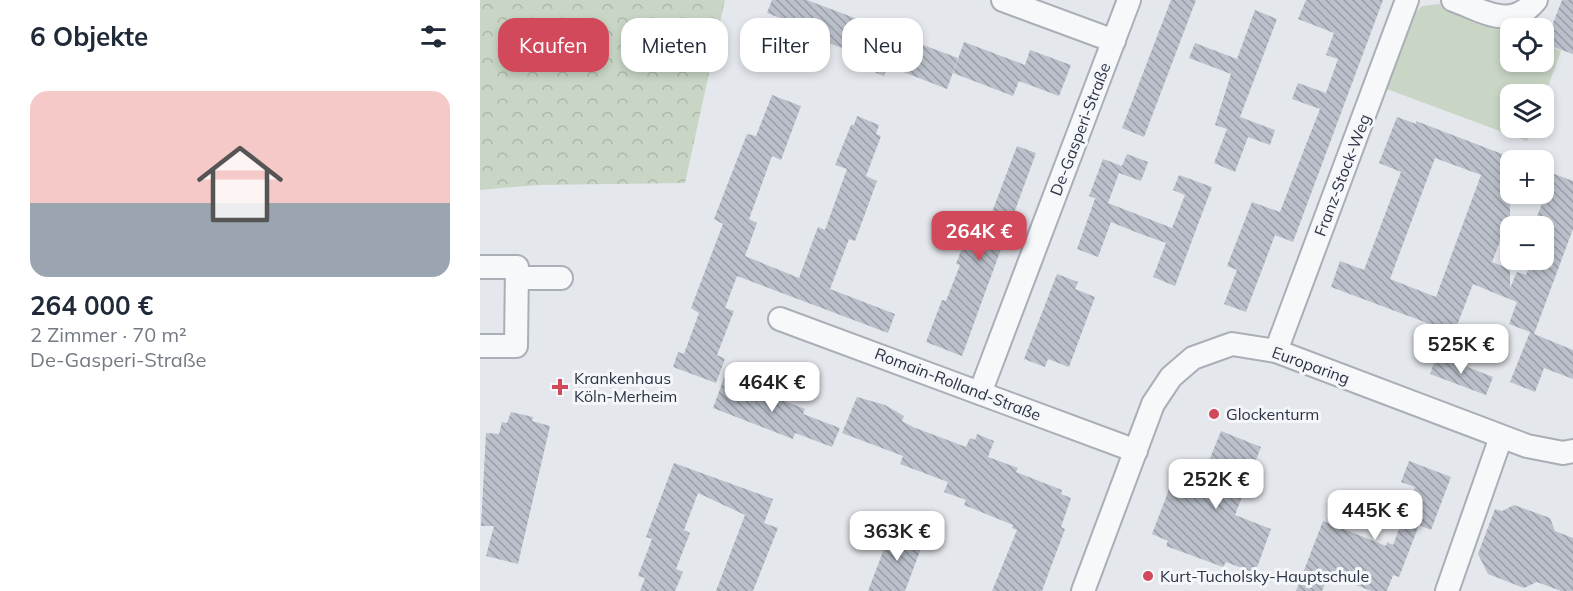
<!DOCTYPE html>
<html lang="de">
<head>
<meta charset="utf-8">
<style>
	:root { --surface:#fff; --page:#f2f2f3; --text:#1f2937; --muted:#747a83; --accent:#d1495b }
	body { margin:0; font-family:Mulish,sans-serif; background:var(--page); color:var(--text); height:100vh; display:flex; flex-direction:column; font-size:22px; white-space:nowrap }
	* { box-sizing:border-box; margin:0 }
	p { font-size:20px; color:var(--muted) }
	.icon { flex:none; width:33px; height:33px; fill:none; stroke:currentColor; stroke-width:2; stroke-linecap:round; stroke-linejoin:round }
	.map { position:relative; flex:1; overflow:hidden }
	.drawer { display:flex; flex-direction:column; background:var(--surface); width:480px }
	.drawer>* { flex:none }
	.guide { position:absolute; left:18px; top:18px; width:570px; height:54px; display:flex; gap:12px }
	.fabs { position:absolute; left:1020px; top:18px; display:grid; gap:12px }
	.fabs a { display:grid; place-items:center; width:54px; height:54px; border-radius:12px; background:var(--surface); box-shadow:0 3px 9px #0003; font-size:30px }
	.price { position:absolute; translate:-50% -51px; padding:0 14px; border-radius:12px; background:#fff; color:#222; font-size:20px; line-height:39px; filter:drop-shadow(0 2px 3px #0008) }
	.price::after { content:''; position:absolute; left:50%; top:36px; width:18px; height:14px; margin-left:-9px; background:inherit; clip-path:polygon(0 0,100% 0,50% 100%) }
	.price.current { background:var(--accent); color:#fff }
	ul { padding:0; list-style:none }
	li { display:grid; align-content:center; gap:12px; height:318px; padding:0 30px }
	li span { display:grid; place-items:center; height:186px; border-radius:18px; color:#555 }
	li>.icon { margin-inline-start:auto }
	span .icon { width:108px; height:108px; fill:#fffc; stroke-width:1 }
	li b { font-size:26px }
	h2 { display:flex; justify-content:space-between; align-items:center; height:72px; padding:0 30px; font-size:26px }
	.pill { padding:0 21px; border-radius:18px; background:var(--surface); box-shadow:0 3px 9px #0003; font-size:21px; line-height:54px }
	.pill.current { background:var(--accent); color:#fff }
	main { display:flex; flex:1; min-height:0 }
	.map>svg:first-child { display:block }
	.forest { fill:url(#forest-crowns) }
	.park { fill:#c9d6c5 }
	.building { fill:url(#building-back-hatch); fill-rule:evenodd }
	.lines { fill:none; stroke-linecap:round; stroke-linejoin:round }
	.minor-casing { stroke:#a9aeb7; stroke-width:26 }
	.minor { stroke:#f7f8fa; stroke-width:22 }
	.poi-dot { fill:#d1495b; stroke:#f4f6f9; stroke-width:2 }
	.labels { text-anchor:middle; stroke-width:6; stroke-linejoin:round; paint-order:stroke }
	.street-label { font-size:16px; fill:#2b3445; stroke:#f4f6f9 }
	.poi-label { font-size:16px; fill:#2b3445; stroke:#f4f6f9; text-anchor:start }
</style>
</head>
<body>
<main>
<section class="drawer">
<h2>6 Objekte<svg class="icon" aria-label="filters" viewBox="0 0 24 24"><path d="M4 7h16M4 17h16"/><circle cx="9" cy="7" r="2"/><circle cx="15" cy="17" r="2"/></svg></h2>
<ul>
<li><span style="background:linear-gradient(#f6c9c9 60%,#9aa5b1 0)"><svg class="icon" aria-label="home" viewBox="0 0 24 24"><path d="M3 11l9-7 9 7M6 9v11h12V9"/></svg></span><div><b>264 000 €</b><p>2 Zimmer · 70 m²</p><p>De-Gasperi-Straße</p></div></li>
</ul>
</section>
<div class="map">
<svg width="1093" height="591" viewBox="0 0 1093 591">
	<defs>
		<pattern id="forest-crowns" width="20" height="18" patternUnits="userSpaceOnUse" patternTransform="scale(1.5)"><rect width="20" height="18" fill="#c9d6c5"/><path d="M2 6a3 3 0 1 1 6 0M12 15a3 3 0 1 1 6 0" fill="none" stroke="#adb8ab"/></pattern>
		<pattern id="building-back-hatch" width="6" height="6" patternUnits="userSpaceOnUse" patternTransform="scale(1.5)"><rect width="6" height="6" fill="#bbc0ca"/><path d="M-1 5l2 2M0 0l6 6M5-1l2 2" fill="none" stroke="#989da6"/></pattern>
	</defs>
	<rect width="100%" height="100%" fill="#e4e7ec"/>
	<path class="forest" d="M0,0H245L205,183L57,185L0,190Z"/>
	<path class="park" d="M960,4L1030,32V62H1064V44L1081,51L1064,97V94H1030V128H1052L1047,141L904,88L930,19L942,6Z"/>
	<g class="building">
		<path d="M292,0H327L401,28L398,35L436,48L438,43L478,58L467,89L408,66L404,76L382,67L384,56L329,36L332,30L287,13Z"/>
		<path d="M691,0H716L664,137L642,128Z"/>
		<path d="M826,0H903L813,242L795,235L766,312L744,304L757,270L747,266L772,202L800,212L827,142L840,109L812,99L818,83L846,93L858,59L846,55L854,33L818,19Z"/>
		<path d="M1082,0H1093V54L1065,44Z"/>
		<path d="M775,10L797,19L760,117L795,130L790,145L768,137L755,172L734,163L747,129L735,125L751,74L709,58L715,43L757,59Z"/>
		<path d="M484,42L545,65L550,50L591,65L579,96L539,81L533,96L473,73Z"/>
		<path d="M292,95L321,106L301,160L292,156L269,219L277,223L265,256L319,278L338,227L345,230L367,169L355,165L371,125H374L377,116L399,125L396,134L401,136L386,176L397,181L375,241L369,239L350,289L415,314L408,333L257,276L245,308L254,311L237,355L245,359L236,383L193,367L198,352L204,354L219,313L211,308L243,224L234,219L267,134L276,136Z"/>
		<path d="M917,117L936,124V121L1030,157V234L1024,231L1012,262L1030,269V288L1037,272L1046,275L1052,260H1064V226H1053L1064,199V170L1093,181V229L1054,334L1093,350V379L1064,368L1055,392L1030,382L1050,332L1029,324L1037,302L1012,292L993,284L974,333L851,287L860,261L884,270L921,172L899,163ZM955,158L1001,175L956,297L910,279Z"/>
		<path d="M537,146L556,153L482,356L446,342L462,300L466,301L480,265L476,264L492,222L506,228Z"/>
		<path d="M647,154L668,162L661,181L639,173L628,203L692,228L705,195L693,190L699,175L732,187L695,286L673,277L686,243L658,233L631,222L618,257L597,249L615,199H617L609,196L623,159L642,166Z"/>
		<path d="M577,274L598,282L595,289L615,297L589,367L568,359L565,367L544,359Z"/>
		<path d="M957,355L1013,377L1006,395L950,374Z"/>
		<path d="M244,378L325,409L323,414L360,428L352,447L315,433L313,439L233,408Z"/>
		<path d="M377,397L405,405L424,416L422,421L433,427L486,447L490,438L495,440L497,434L514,441L508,457L538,468L536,472L582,490L581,494L591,498L581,527L585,529L562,591H512L537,530L532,528L533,525L484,505L486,500L464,492L468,482L420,464L423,456L362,433Z"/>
		<path d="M31,412L53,417L52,421L70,426L38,564L6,556L14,526H1L6,433L19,434L22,422L27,423Z"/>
		<path d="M741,431L781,447L755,515L791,529L775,573L746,562L743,567L686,546L688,541L672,534L693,479L718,488Z"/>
		<path d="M929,461L971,477L951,530L939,525L919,577L913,575L907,591H891L849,574L842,591H816L843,521L906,546L907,542L913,545L935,487L921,482Z"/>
		<path d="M194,463L293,499L284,523L298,528L273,591H236L265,515L218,493L204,530L210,533L196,569L203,572L195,591H160L165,578L158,576L172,539L166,537Z"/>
		<path d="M1034,505L1070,518L1075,531L1093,538V591H1081L1057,582L1044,588L1008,574L998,554L1015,509L1022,511Z"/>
		<path d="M412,528L444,540L425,591H388Z"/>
	</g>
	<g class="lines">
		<g class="minor-casing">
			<g id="minor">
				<path d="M523,0L634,41"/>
				<path d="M973,0C1004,11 1031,31 1056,0"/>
				<path d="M0,267H37L36,346H0"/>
				<path d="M37,278H81"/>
				<path d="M300,319L656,451"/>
				<path d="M796,351L927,0"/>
				<path d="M500,393L649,0"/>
				<path d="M603,591L673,404L691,377L713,358L752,344L796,351L1047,446L1083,453L1093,451"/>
				<path d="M967,591L1021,437"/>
			</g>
		</g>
		<use href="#minor" class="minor"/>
	</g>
	<g class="poi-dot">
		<path d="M77 378h6v6h6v6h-6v6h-6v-6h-6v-6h6z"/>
		<circle cx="734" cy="414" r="6"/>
		<circle cx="668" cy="576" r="6"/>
	</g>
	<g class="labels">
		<g class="street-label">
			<text transform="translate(600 129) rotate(-69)" y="6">De-Gasperi-Straße</text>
			<text transform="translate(862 175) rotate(-69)" y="6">Franz-Stock-Weg</text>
			<text transform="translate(831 365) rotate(20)" y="6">Europaring</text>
			<text transform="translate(478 384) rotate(21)" y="6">Romain-Rolland-Straße</text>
		</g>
		<g class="poi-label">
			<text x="94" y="384">Krankenhaus<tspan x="94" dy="18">Köln-Merheim</tspan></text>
			<text x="746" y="420">Glockenturm</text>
			<text x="680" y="582">Kurt-Tucholsky-Hauptschule</text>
		</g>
	</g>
</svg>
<div class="fabs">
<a><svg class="icon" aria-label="locate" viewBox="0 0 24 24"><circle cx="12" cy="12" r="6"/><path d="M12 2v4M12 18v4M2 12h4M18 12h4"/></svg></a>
<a><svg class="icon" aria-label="layers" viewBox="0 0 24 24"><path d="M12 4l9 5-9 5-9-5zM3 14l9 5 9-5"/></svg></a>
<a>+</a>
<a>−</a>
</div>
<b class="price current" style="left:499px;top:262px">264K €</b>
<b class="price" style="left:981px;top:375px">525K €</b>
<b class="price" style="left:292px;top:413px">464K €</b>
<b class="price" style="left:736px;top:510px">252K €</b>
<b class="price" style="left:895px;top:541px">445K €</b>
<b class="price" style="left:417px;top:562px">363K €</b>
<div class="guide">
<a class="pill current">Kaufen</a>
<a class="pill">Mieten</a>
<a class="pill">Filter</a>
<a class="pill">Neu</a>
</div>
</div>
</main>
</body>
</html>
